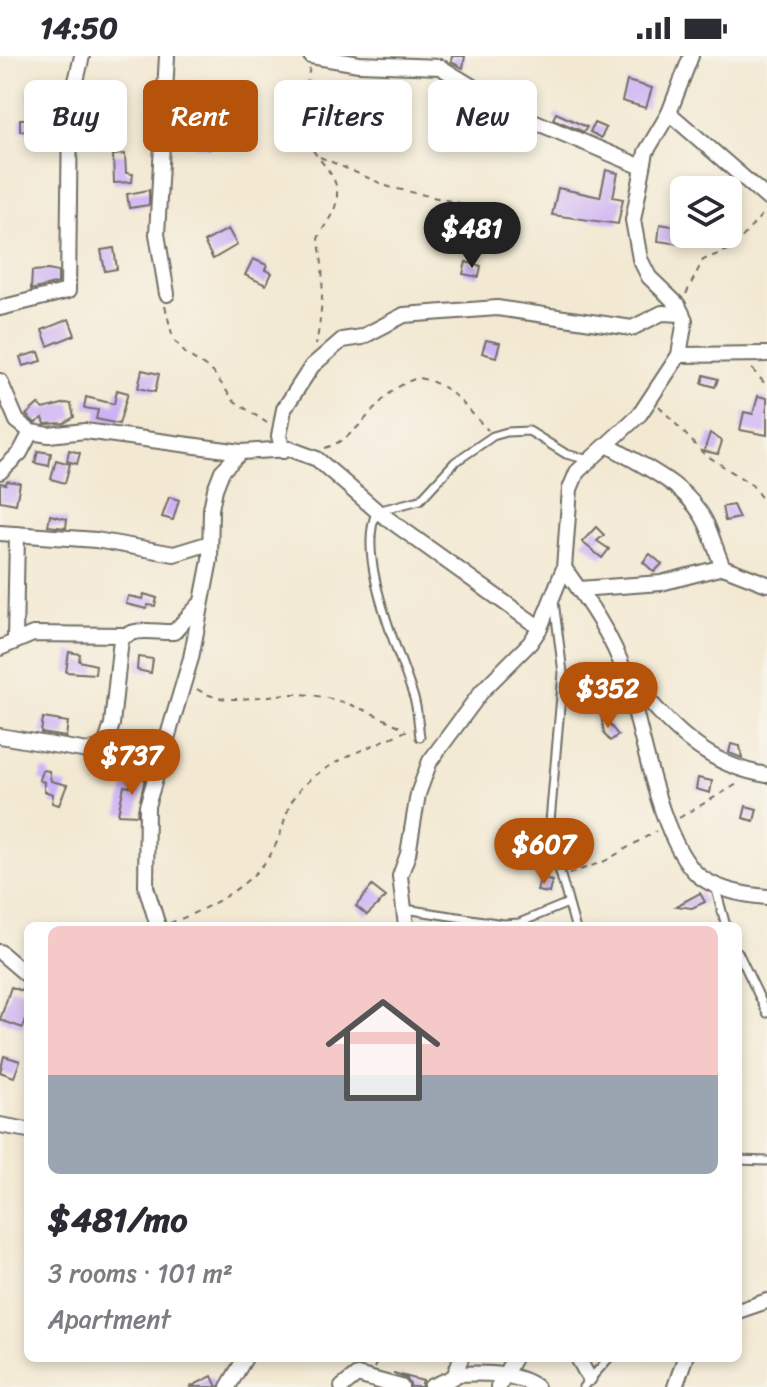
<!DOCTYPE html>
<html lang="en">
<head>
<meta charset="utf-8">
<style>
	:root { --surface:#fff; --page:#f2f2f3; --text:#2b2b33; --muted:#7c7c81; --line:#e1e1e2; --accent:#b45309 }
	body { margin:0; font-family:Sriracha,sans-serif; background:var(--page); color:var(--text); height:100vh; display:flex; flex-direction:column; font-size:30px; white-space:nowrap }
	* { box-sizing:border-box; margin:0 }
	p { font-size:26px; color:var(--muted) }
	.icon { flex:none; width:44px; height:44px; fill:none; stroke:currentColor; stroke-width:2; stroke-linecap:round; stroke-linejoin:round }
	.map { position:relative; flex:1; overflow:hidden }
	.panel { position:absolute; left:24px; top:866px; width:718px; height:440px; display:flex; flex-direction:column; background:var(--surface); border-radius:12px; box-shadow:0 4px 12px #0003 }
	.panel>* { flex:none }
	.hud { position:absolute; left:24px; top:24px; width:720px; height:72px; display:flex; gap:16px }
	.controls { position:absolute; left:670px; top:120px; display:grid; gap:16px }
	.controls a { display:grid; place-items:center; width:72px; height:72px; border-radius:12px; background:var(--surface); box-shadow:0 4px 12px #0003; font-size:40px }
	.price { position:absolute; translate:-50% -68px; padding:0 18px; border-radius:28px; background:var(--accent); color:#fff; font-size:26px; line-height:52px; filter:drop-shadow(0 2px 4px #0008) }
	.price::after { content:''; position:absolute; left:50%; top:48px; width:24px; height:18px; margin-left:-12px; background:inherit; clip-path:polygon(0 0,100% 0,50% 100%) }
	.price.selected { background:#222; color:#fff }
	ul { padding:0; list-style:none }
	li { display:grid; align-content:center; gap:16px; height:424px; padding:0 24px }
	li+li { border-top:2px solid var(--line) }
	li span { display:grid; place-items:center; height:248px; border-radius:12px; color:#555 }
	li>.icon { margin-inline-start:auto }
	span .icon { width:144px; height:144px; fill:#fffc; stroke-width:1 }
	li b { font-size:34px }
	.pill { padding:0 28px; border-radius:12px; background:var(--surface); box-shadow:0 4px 12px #0003; font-size:28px; line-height:72px }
	.pill.selected { background:var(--accent); color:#fff }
	.status { display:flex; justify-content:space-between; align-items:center; height:56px; padding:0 40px; background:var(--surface); direction:ltr }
	.status svg { height:22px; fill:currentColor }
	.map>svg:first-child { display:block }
	.building { fill:#ceb1f6 }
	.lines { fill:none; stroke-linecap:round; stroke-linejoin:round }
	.lane-casing { stroke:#716e66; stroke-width:11 }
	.street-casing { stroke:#716e66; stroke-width:18 }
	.path { stroke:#716e66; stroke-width:2; stroke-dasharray:6 6; stroke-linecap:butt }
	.lane { stroke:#fff; stroke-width:7 }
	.street { stroke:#fff; stroke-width:14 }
</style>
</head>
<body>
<div class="status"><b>14:50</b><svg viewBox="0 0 49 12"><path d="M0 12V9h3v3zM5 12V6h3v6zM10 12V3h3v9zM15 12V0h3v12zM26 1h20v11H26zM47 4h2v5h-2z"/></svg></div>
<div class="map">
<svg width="767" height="1331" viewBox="0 0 767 1331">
	<rect width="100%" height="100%" fill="#f7f3e8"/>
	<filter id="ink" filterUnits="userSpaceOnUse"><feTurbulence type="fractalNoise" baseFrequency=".0125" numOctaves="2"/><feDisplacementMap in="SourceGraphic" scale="16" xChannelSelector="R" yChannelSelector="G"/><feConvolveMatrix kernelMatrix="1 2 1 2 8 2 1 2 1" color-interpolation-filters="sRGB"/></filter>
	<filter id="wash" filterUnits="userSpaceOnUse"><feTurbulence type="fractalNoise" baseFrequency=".006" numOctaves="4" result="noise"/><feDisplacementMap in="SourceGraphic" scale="32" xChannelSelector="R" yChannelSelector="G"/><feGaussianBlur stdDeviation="1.8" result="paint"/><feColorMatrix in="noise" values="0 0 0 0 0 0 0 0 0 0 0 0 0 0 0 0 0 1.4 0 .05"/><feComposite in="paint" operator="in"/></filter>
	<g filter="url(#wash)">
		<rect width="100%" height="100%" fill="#f3e9d3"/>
		<g id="blocks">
			<g class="building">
				<path d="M452,0H465L463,12L451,6Z"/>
				<path d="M627,25L652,32L646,52L622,45Z"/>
				<path d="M50,33L51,52H43L42,76L20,75V63H30L28,34Z"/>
				<path d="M556,57L587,71L584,76L553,63Z"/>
				<path d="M196,64L216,68L210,93L192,89Z"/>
				<path d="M594,67L606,72L601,82L590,76Z"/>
				<path d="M510,74L527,78L524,91L507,87Z"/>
				<path d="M125,98L126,117L133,118L132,126L114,127L113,99Z"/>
				<path d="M606,114L618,117L613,141L623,143L618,168L552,159L558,132L600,141Z"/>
				<path d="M149,134V149L129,152L127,138Z"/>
				<path d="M660,168L684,172V178H688L686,189L658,185Z"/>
				<path d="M228,173L237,189L213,203L204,186Z"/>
				<path d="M114,192L117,213L105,215L101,194Z"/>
				<path d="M253,203L267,209L265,214L272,217L266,229L245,219Z"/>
				<path d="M466,206L481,210L479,221L463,218Z"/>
				<path d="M48,214L58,216V227L31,234L32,215Z"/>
				<path d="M69,263L75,279L48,290L42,274Z"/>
				<path d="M486,284L500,287L496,301L482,297Z"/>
				<path d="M39,296L42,305L23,310L20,301Z"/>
				<path d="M142,314L159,318L155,336L138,332Z"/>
				<path d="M704,319L718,323L715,331L702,327Z"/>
				<path d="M117,334L128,337L119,368L96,363L98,354L84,352L86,341L114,348Z"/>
				<path d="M758,340L767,342V379L740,374L744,356L753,358Z"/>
				<path d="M66,347L71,348L74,361L64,367L45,368L43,362L35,367L26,359L38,348L43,353Z"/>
				<path d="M710,377L722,385L718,398L704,395Z"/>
				<path d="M69,394L80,397L77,408L67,405Z"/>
				<path d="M38,395L51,397L49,410L35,407Z"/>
				<path d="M56,404L70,408L65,427L51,423Z"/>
				<path d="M7,425L20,427L16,448L0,445V427L6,428Z"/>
				<path d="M169,441L179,444L173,464L162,461Z"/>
				<path d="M733,449L739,462L725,465L722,451Z"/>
				<path d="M50,459L67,463L66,472L48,470Z"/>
				<path d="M596,471L604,479L597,485L609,493L602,502L582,486Z"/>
				<path d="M650,498L662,508L654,516L643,506Z"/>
				<path d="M144,538L157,542L155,550L148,549L147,553L126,548L128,540L143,543Z"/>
				<path d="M69,596L80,598L79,605L96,609L95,618L66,616Z"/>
				<path d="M138,601L153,603L151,617L137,614Z"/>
				<path d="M601,658L618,679L610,685L604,678Z"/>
				<path d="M43,662L68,666L66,681L41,677Z"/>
				<path d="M731,688L740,690L742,702L729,697Z"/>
				<path d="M42,714L49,715L51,725L67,729L59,749L52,747L53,738L44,735V726L39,724Z"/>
				<path d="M133,719L145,722L137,759L118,758L124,730L130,731Z"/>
				<path d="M698,722L712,725L710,737L696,733Z"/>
				<path d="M746,750L757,753L754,765L743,762Z"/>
				<path d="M540,822L552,825L549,837L537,835Z"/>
				<path d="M372,830L386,841L367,859L356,850Z"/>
				<path d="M700,837L705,846L692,852L676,850Z"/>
				<path d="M11,931L28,937V957L23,972L0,964Z"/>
				<path d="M4,1000L20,1005L14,1021L0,1016Z"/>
				<path d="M393,1317L423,1325L421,1331H411L407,1323Z"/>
				<path d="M212,1320L217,1331H190Z"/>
			</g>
		</g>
	</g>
	<g filter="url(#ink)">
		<use href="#blocks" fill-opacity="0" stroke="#716e66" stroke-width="2"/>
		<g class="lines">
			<g class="lane-casing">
				<g id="lane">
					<path d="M554,545L563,617L549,777L575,870"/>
					<path d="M420,681C418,667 418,652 413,639C398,593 355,500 377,455L420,444L455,406L493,380L507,376L529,375L566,398L589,404"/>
					<path d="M715,830L726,870"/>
					<path d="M405,853L503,868L519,867L568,847"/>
					<path d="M738,896L767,957"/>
					<path d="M738,1104L767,1105"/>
					<path d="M583,1331L609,1302"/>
				</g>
			</g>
			<g class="street-casing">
				<g id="street">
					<path d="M311,0L359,8L440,11L519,59L642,111"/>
					<path d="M669,57L767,142"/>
					<path d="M167,238L157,178L167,0"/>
					<path d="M0,252L68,235L70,50L82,0"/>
					<path d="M679,299L767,298"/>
					<path d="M0,325L17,365L31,376L49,379L85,375L241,396L290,393L317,403L377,455L540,572"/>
					<path d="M609,390C645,411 689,429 707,469C713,483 717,498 723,511L767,528"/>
					<path d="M283,395L279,380L284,353L312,310L342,284L362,281L404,259L497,252L632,272L662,257L682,258"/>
					<path d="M0,416L20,397L31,376"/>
					<path d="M0,477L96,484L174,498L210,487"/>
					<path d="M564,512C587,544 613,581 625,618C642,670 658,783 698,819C716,834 744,839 767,841"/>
					<path d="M579,533L661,527L723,511"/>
					<path d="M15,584L17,478"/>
					<path d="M0,592L33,578L125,579"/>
					<path d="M627,619C667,666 702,709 767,719"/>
					<path d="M0,680L88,695L105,690L112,668L121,583C135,570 156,577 174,576L199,549"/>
					<path d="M158,870L146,831L147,750L191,602L210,504L211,453L215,433L222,415L241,396"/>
					<path d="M406,870L400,820L408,798L418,738L430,705L482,635L530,587L540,572L564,512L570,433L577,416L640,358L679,299L685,264L678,249L649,221L640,203L633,164L646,96L669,57L691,0"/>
					<path d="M0,896L28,920"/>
					<path d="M0,1069L28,1074"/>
					<path d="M738,1255L767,1245"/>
					<path d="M578,1302L589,1322"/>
					<path d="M456,1318C480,1317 516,1316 536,1331"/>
					<path d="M228,1331L245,1302"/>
					<path d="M342,1331L357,1319L401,1331"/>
					<path d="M431,1331L454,1321L461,1302"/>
					<path d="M498,1331L514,1302"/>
					<path d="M675,1331L685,1302"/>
				</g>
			</g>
			<g class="path">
				<path d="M310,12C305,27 304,78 311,91C320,107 338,119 337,139C337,158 324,167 318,183C326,214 322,258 316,289"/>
				<path d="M320,101L389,131L468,149L505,162"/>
				<path d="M686,238L703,204L733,192L766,154"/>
				<path d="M165,250L173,282L185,297L213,316L233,344L267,367"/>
				<path d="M752,313L767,330"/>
				<path d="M659,350L703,397L752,429L767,450"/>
				<path d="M325,392C365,380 378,331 419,322C452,328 466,353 488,374"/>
				<path d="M197,633C226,652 261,638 294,638C333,638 371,656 405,673"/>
				<path d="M679,762L739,727"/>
				<path d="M569,818L605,805L656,775"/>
				<path d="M170,867C208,853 259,827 276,788C284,772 286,751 297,737C318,708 376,689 408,674"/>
				<path d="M374,1312L379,1302"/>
			</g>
			<use href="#lane" class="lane"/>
			<use href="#street" class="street"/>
		</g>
	</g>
</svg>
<div class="controls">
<a><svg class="icon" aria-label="layers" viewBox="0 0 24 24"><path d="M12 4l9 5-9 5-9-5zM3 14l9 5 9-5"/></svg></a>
</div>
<b class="price selected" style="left:472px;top:214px">$481</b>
<b class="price" style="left:608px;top:674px">$352</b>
<b class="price" style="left:132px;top:741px">$737</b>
<b class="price" style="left:544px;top:830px">$607</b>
<div class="hud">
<a class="pill">Buy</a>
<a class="pill selected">Rent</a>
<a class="pill">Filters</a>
<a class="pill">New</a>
</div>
<section class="panel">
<ul>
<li><span style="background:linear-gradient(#f6c9c9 60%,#9aa5b1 0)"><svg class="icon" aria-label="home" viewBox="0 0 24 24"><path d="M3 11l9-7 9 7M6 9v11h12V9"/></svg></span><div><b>$481/mo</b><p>3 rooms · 101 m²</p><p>Apartment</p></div></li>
</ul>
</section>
</div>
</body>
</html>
